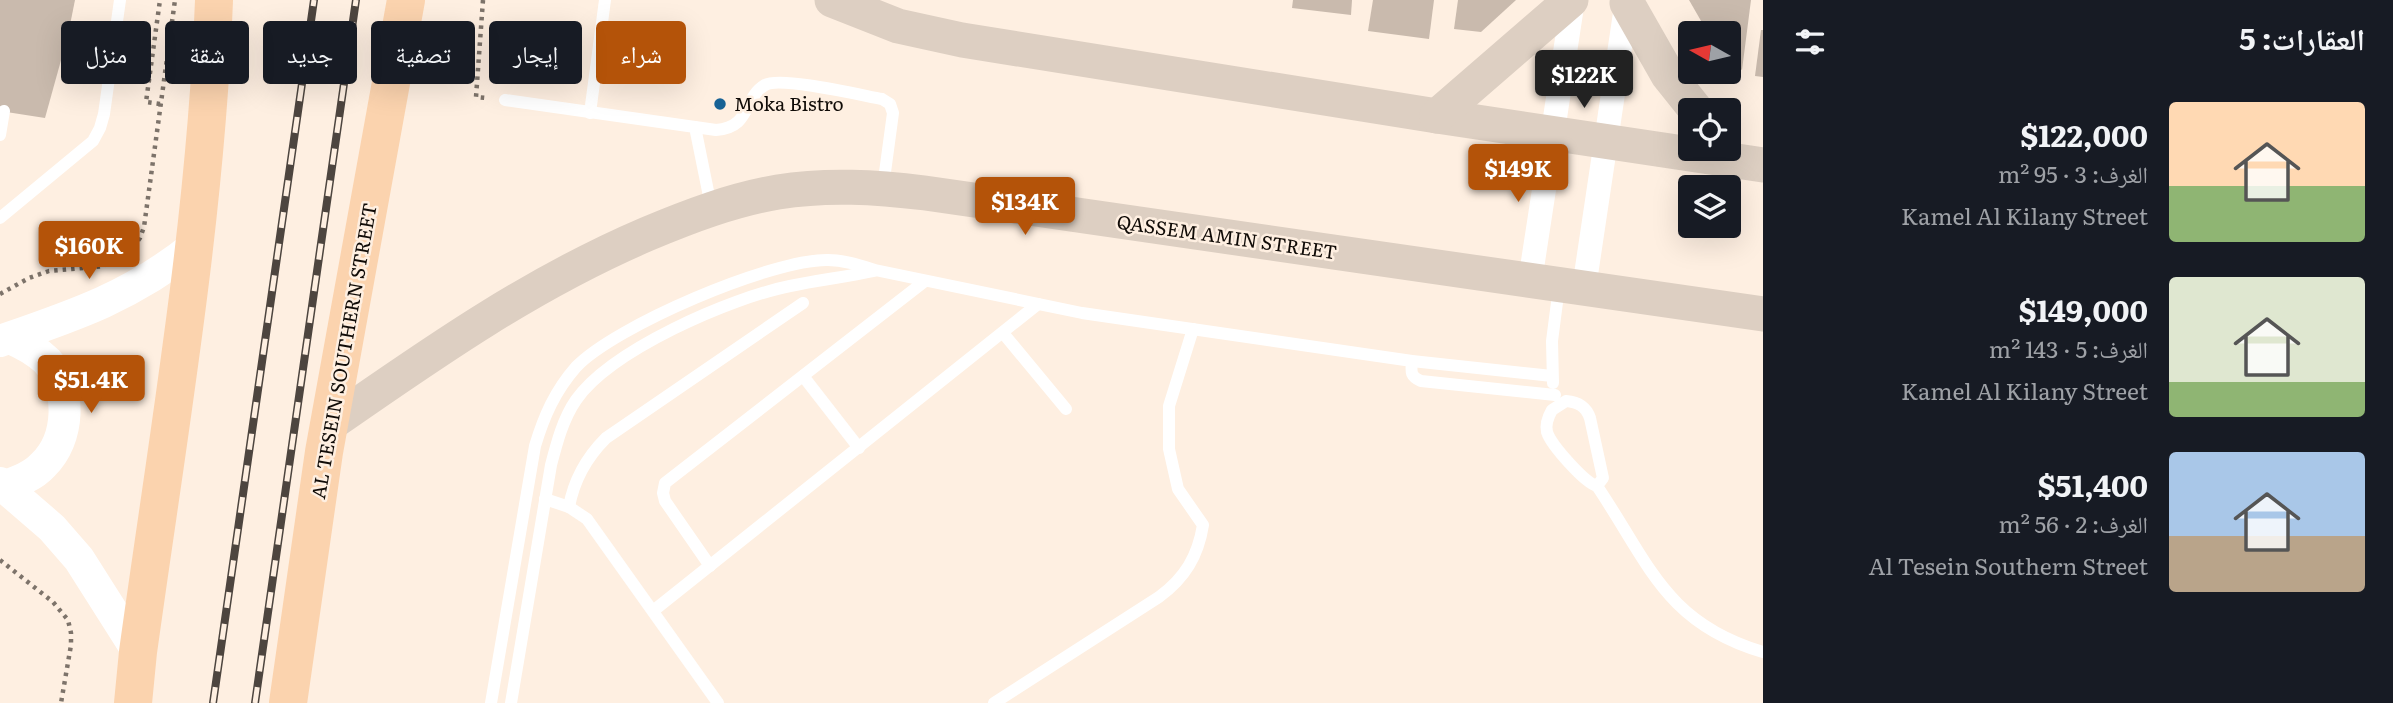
<!DOCTYPE html>
<html lang="ar">
<head>
<meta charset="utf-8">
<style>
	:root { --surface:#171b24; --page:#242831; --text:#f1f3f6; --muted:#9ea1a6; --accent:#b45309 }
	body { margin:0; font-family:Literata,"Noto Naskh Arabic",serif; background:var(--page); color:var(--text); direction:rtl; height:100vh; display:flex; flex-direction:column; font-size:26px; white-space:nowrap }
	* { box-sizing:border-box; margin:0 }
	p { font-size:23px; color:var(--muted) }
	.icon { flex:none; width:38px; height:38px; fill:none; stroke:currentColor; stroke-width:2; stroke-linecap:round; stroke-linejoin:round }
	.map { position:relative; flex:1; overflow:hidden; direction:ltr }
	.sheet { display:flex; flex-direction:column; background:var(--surface); width:630px }
	.sheet>* { flex:none }
	.banner { position:absolute; left:21px; top:21px; width:665px; height:63px; direction:rtl; display:flex; gap:14px }
	.needle { width:46px; rotate:278deg }
	.tools { position:absolute; left:1678px; top:21px; display:grid; gap:14px }
	.tools a { display:grid; place-items:center; width:63px; height:63px; border-radius:7px; background:var(--surface); box-shadow:0 7px 28px #0002; font-size:35px }
	.price { position:absolute; translate:-50% -60px; padding:0 16px; border-radius:7px; background:var(--accent); color:#fff; font-size:23px; line-height:46px; filter:drop-shadow(0 2px 4px #0008) }
	.price::after { content:''; position:absolute; left:50%; top:42px; width:21px; height:16px; margin-left:-10px; background:inherit; clip-path:polygon(0 0,100% 0,50% 100%) }
	.price.on { background:#222; color:#fff }
	ul { padding:0; list-style:none }
	li { display:flex; align-items:center; gap:21px; height:175px; padding:0 28px }
	li span { display:grid; place-items:center; flex:none; width:196px; height:140px; border-radius:7px; color:#555 }
	li>.icon { margin-inline-start:auto }
	span .icon { width:84px; height:84px; fill:#fffc; stroke-width:1 }
	li b { font-size:30px }
	h2 { display:flex; justify-content:space-between; align-items:center; height:84px; padding:0 28px; font-size:30px }
	.pill { padding:0 24px; border-radius:7px; background:var(--surface); box-shadow:0 7px 28px #0002; font-size:24px; line-height:63px }
	.pill.on { background:var(--accent); color:#fff }
	main { display:flex; flex:1; min-height:0 }
	.map>svg:first-child { display:block }
	.building { fill:#c9baad }
	.lines { fill:none; stroke-linecap:round; stroke-linejoin:round }
	.path { stroke:#7d736a; stroke-width:4.5; stroke-dasharray:3.5 5; stroke-linecap:butt }
	.service { stroke:#fff; stroke-width:12 }
	.minor { stroke:#fff; stroke-width:24 }
	.tertiary { stroke:#fff; stroke-width:32 }
	.secondary { stroke:#ddcfc2; stroke-width:35 }
	.trunk { stroke:#fbd3ae; stroke-width:38 }
	.rail-casing { stroke:#4d453f; stroke-width:8 }
	.rail { stroke:#feefe1; stroke-width:5; stroke-dasharray:16; stroke-linecap:butt }
	.poi-dot { fill:#176295; stroke:#feefe1; stroke-width:2.5 }
	.labels { text-anchor:middle; stroke-width:5; stroke-linejoin:round; paint-order:stroke }
	.poi-label { font-size:19px; fill:#100b07; stroke:#feefe1; text-anchor:start }
	.street-label { font-size:19px; fill:#100b07; stroke:#feefe1 }
</style>
</head>
<body>
<main>
<section class="sheet">
<h2>العقارات: 5<svg class="icon" aria-label="filters" viewBox="0 0 24 24"><path d="M4 7h16M4 17h16"/><circle cx="9" cy="7" r="2"/><circle cx="15" cy="17" r="2"/></svg></h2>
<ul>
<li><span style="background:linear-gradient(#ffd9b3 60%,#8fb573 0)"><svg class="icon" aria-label="home" viewBox="0 0 24 24"><path d="M3 11l9-7 9 7M6 9v11h12V9"/></svg></span><div><b>$122,000</b><p>الغرف: 3 · 95 m²</p><p>Kamel Al Kilany Street</p></div></li>
<li><span style="background:linear-gradient(#dfe7d0 75%,#8fb573 0)"><svg class="icon" aria-label="home" viewBox="0 0 24 24"><path d="M3 11l9-7 9 7M6 9v11h12V9"/></svg></span><div><b>$149,000</b><p>الغرف: 5 · 143 m²</p><p>Kamel Al Kilany Street</p></div></li>
<li><span style="background:linear-gradient(#a9c7e8 60%,#b9a48a 0)"><svg class="icon" aria-label="home" viewBox="0 0 24 24"><path d="M3 11l9-7 9 7M6 9v11h12V9"/></svg></span><div><b>$51,400</b><p>الغرف: 2 · 56 m²</p><p>Al Tesein Southern Street</p></div></li>
</ul>
</section>
<div class="map">
<svg width="1763" height="703" viewBox="0 0 1763 703">
	<rect width="100%" height="100%" fill="#feefe1"/>
	<g class="building">
		<path d="M0,0H75L68,35L45,118L0,111Z"/>
		<path d="M1293,0H1352L1351,15L1292,8Z"/>
		<path d="M1373,0H1434L1429,39L1368,31Z"/>
		<path d="M1458,0H1516L1481,32L1454,29Z"/>
		<path d="M1689,0H1751L1742,70L1729,60V33H1708Z"/>
		<path d="M1761,30H1763V77L1755,76Z"/>
	</g>
	<g class="lines">
		<g class="path">
			<path d="M483,0L476,97L486,98"/>
			<path d="M160,104L146,102L160,0"/>
			<path d="M128,254L140,238L144,227L175,0"/>
			<path d="M0,294L29,278L49,271L105,266"/>
			<path d="M0,560L53,602L68,620L71,633V645L61,703"/>
		</g>
		<g class="service">
			<path d="M505,100L716,130C752,127 742,99 765,85C780,76 860,95 882,99L890,104L893,113L883,187"/>
			<path d="M590,113L605,0"/>
			<path d="M695,127L711,206"/>
			<path d="M0,135L4,111"/>
			<path d="M0,218L93,141L100,128L104,114L120,0"/>
			<path d="M1003,333L1066,409"/>
			<path d="M1412,361C1411,372 1410,376 1421,381L1555,395"/>
			<path d="M803,376L859,448"/>
			<path d="M1553,383L1552,341L1559,287"/>
			<path d="M1566,401C1578,402 1586,406 1590,418L1603,478L1597,486C1585,483 1551,445 1547,432C1545,424 1548,417 1552,410Z"/>
			<path d="M1597,486C1649,563 1665,623 1763,652"/>
			<path d="M545,499L569,507L587,519L718,703"/>
			<path d="M569,507C574,479 586,458 606,438L803,303"/>
			<path d="M710,566L665,501L663,493L665,483L925,281"/>
			<path d="M653,611L1038,304"/>
			<path d="M491,703L535,446C544,416 555,391 576,367C615,326 772,259 828,260C844,260 859,265 875,270L1082,313L1412,361L1552,376"/>
			<path d="M511,703L551,465C557,442 563,419 576,400C611,350 730,298 790,286C818,280 846,277 874,271"/>
			<path d="M994,703L1159,597C1185,578 1198,556 1203,525L1178,489L1169,449V406L1193,329"/>
		</g>
		<g class="minor">
			<path d="M1530,281L1573,0"/>
			<path d="M1584,288L1627,0"/>
		</g>
		<g class="tertiary">
			<path d="M0,341C73,316 133,296 194,246"/>
			<path d="M0,483L52,528L79,559L138,652"/>
			<path d="M5,486C19,481 33,476 43,465C70,439 72,389 47,361C36,350 24,344 10,338"/>
		</g>
		<g class="secondary">
			<path d="M832,0L898,26L962,40L1437,116L1763,165"/>
			<path d="M1627,3L1668,75L1696,110"/>
			<path d="M1437,116L1571,0"/>
			<path d="M330,424C432,353 532,283 647,234C690,216 732,200 778,192C827,184 876,187 925,193L1763,314"/>
		</g>
		<g class="trunk">
			<path d="M133,703L138,652C168,435 206,219 214,0"/>
			<path d="M288,703L324,452L406,0"/>
		</g>
		<g class="rail-casing">
			<g id="rail">
				<path d="M213,703L314,0"/>
				<path d="M255,703L356,0"/>
			</g>
		</g>
		<use href="#rail" class="rail"/>
	</g>
	<circle class="poi-dot" cx="720" cy="104" r="7"/>
	<g class="labels">
		<g class="poi-label">
			<text x="734" y="111">Moka Bistro</text>
		</g>
		<g class="street-label">
			<text transform="translate(1227 237) rotate(8)" y="7">QASSEM AMIN STREET</text>
			<text transform="translate(344 351) rotate(-80)" y="7">AL TESEIN SOUTHERN STREET</text>
		</g>
	</g>
</svg>
<div class="tools">
<a><svg class="needle" viewBox="-14 -14 28 28"><path d="M0-13l5 13h-10z" fill="#e53935"/><path d="M0 13l5-13h-10z" fill="#9ea1a6"/></svg></a>
<a><svg class="icon" aria-label="locate" viewBox="0 0 24 24"><circle cx="12" cy="12" r="6"/><path d="M12 2v4M12 18v4M2 12h4M18 12h4"/></svg></a>
<a><svg class="icon" aria-label="layers" viewBox="0 0 24 24"><path d="M12 4l9 5-9 5-9-5zM3 14l9 5 9-5"/></svg></a>
</div>
<b class="price on" style="left:1584px;top:110px">$122K</b>
<b class="price" style="left:1518px;top:204px">$149K</b>
<b class="price" style="left:1025px;top:237px">$134K</b>
<b class="price" style="left:89px;top:281px">$160K</b>
<b class="price" style="left:91px;top:415px">$51.4K</b>
<div class="banner">
<a class="pill on">شراء</a>
<a class="pill">إيجار</a>
<a class="pill">تصفية</a>
<a class="pill">جديد</a>
<a class="pill">شقة</a>
<a class="pill">منزل</a>
</div>
</div>
</main>
</body>
</html>
